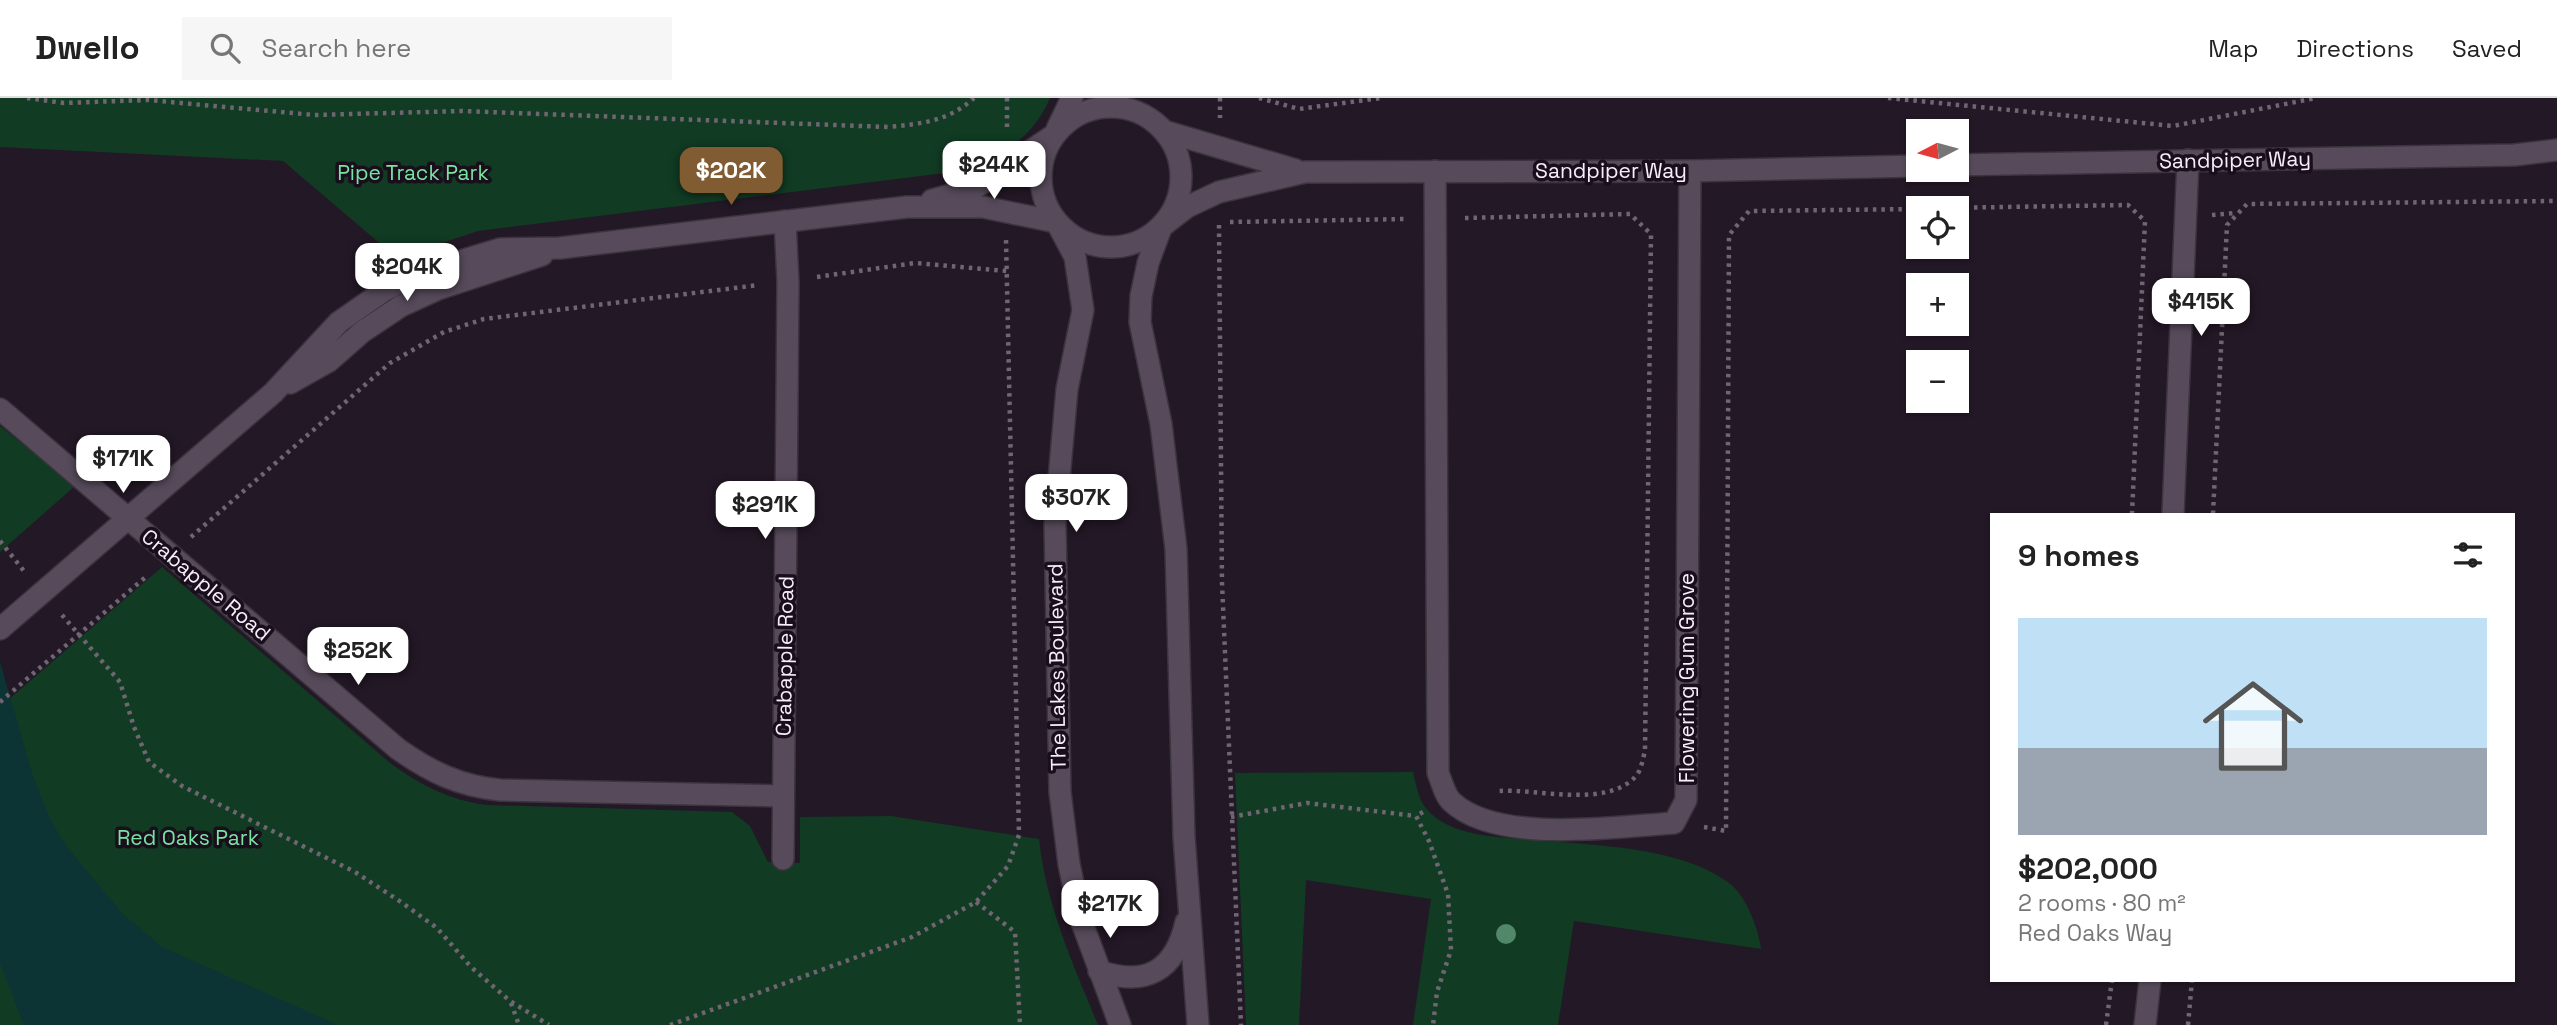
<!DOCTYPE html>
<html lang="en">
<head>
<meta charset="utf-8">
<style>
	:root { --surface:#fff; --page:#f6f6f6; --text:#222; --muted:#767676; --line:#e0e0e0; --accent:#815c32 }
	body { margin:0; font-family:"Space Grotesk",sans-serif; background:var(--page); color:var(--text); height:100vh; display:flex; flex-direction:column; font-size:26px; white-space:nowrap }
	* { box-sizing:border-box; margin:0 }
	p { font-size:23px; color:var(--muted) }
	.icon { flex:none; width:38px; height:38px; fill:none; stroke:currentColor; stroke-width:2; stroke-linecap:round; stroke-linejoin:round }
	.map { position:relative; flex:1; overflow:hidden }
	.side { position:absolute; left:1990px; top:415px; width:525px; height:469px; display:flex; flex-direction:column; background:var(--surface); border-radius:0px; box-shadow:0 2px 5px #0004 }
	.side>* { flex:none }
	.needle { width:46px; rotate:264deg }
	.tools { position:absolute; left:1906px; top:21px; display:grid; gap:14px }
	.tools a { display:grid; place-items:center; width:63px; height:63px; border-radius:0px; background:var(--surface); box-shadow:0 2px 5px #0004; font-size:35px }
	.price { position:absolute; translate:-50% -60px; padding:0 16px; border-radius:14px; background:#fff; color:#222; font-size:23px; line-height:46px; filter:drop-shadow(0 2px 4px #0008) }
	.price::after { content:''; position:absolute; left:50%; top:42px; width:21px; height:16px; margin-left:-10px; background:inherit; clip-path:polygon(0 0,100% 0,50% 100%) }
	.price.active { background:var(--accent); color:#fff }
	ul { padding:0; list-style:none }
	li { display:grid; align-content:center; gap:14px; height:371px; padding:0 28px }
	li+li { border-top:2px solid var(--line) }
	li span { display:grid; place-items:center; height:217px; border-radius:0px; color:#555 }
	li>.icon { margin-inline-start:auto }
	span .icon { width:126px; height:126px; fill:#fffc; stroke-width:1 }
	li b { font-size:30px }
	h2 { display:flex; justify-content:space-between; align-items:center; height:84px; padding:0 28px; font-size:30px }
	header { display:flex; align-items:center; gap:42px; box-sizing:border-box; height:98px; padding:0 35px; background:var(--surface); border-bottom:2px solid var(--line) }
	header strong { font-size:33px }
	nav { display:flex; gap:38px; margin-inline-start:auto; font-size:24px }
	.search { width:490px; height:63px; background:var(--page); display:flex; align-items:center; gap:18px; box-sizing:border-box; padding:0 24px; border-radius:0px; color:var(--muted); font-size:26px }
	.map>svg:first-child { display:block }
	.green { fill:#113b23 }
	.water { fill:#0d3435 }
	.lines { fill:none; stroke-linecap:round; stroke-linejoin:round }
	.street-casing { stroke:#3b333d; stroke-width:24 }
	.secondary-casing { stroke:#3b333d; stroke-width:24 }
	.path { stroke:#706672; stroke-width:4.5; stroke-dasharray:3.5 5; stroke-linecap:butt }
	.street { stroke:#574b5b; stroke-width:21 }
	.secondary { stroke:#574b5b; stroke-width:21 }
	.tree { fill:#52886a }
	.labels { text-anchor:middle; stroke-width:7; stroke-linejoin:round; paint-order:stroke }
	.street-label { font-size:21px; fill:#f6eef8; stroke:#190f1c }
	.park-label { font-size:21px; fill:#79e3a1; stroke:#190f1c }
</style>
</head>
<body>
<header>
<strong>Dwello</strong>
<div class="search"><svg class="icon" aria-label="search" viewBox="0 0 24 24"><circle cx="10" cy="10" r="6"/><path d="M15 15l6 6"/></svg>Search here</div>
<nav><a>Map</a><a>Directions</a><a>Saved</a></nav>
</header>
<div class="map">
<svg width="2557" height="927" viewBox="0 0 2557 927">
	<rect width="100%" height="100%" fill="#231826"/>
	<g class="green">
		<path d="M0,0H1050C1036,34 1008,54 977,71L478,133L397,160L283,63L0,49Z"/>
		<path d="M0,328L75,388L0,454Z"/>
		<path d="M162,469L389,664C420,687 449,702 487,707L732,714L750,728L768,764L800,765V719L891,718L1039,741C1046,807 1073,866 1098,927H0V609Z"/>
		<path d="M1413,674C1416,685 1418,700 1425,709C1446,736 1487,738 1518,741C1581,747 1677,746 1729,785C1746,797 1759,832 1761,851L1574,823L1558,927H1413L1431,801L1306,782L1299,927H1246L1235,675Z"/>
	</g>
	<path class="water" d="M0,564L33,678L49,719L66,748L123,816L162,849L338,927H24L0,865Z"/>
	<g class="lines">
		<g class="street-casing">
			<g id="street">
				<path d="M1164,33L1296,72"/>
				<path d="M1956,67L2514,57L2557,52"/>
				<path d="M1435,73L1438,675C1442,684 1445,698 1452,704C1497,746 1615,729 1674,725L1686,702L1690,73"/>
				<path d="M932,102L975,90L1054,37"/>
				<path d="M1165,126L1187,109L1219,94L1305,74L1690,73L1918,68"/>
				<path d="M290,285L329,263L362,234L401,208L438,191L542,157"/>
				<path d="M0,311L398,651C431,674 459,688 500,692L783,698"/>
				<path d="M2173,416L2188,62"/>
				<path d="M0,531L273,295L339,224L385,192L421,175L500,151L560,150L907,109H983L1056,124"/>
				<path d="M783,761L788,184L785,123"/>
				<path d="M2145,927L2150,882"/>
			</g>
		</g>
		<g class="secondary-casing">
			<g id="secondary">
				<circle cx="1111" cy="79" r="70"/>
				<path d="M1057,31L1072,0"/>
				<path d="M1057,125L1075,159L1083,212L1067,291L1055,426L1060,694L1069,766L1080,819L1120,927"/>
				<path d="M1161,130L1148,165L1141,198L1140,224L1161,326L1176,451L1184,739L1198,927"/>
				<path d="M1099,873C1146,889 1175,873 1186,824"/>
			</g>
		</g>
		<g class="path">
			<path d="M27,0L64,5L148,2L314,17L462,13L888,29C921,26 949,23 974,0"/>
			<path d="M1007,0V32"/>
			<path d="M1220,0V20"/>
			<path d="M1259,0L1299,11L1381,0"/>
			<path d="M1888,0L2173,28L2316,0"/>
			<path d="M1940,110L2128,107L2145,123L2132,416"/>
			<path d="M2212,117L2234,115"/>
			<path d="M1465,120L1630,116L1651,136L1645,653C1643,660 1641,673 1636,678C1607,711 1536,690 1498,693"/>
			<path d="M1230,124L1407,121"/>
			<path d="M1219,127L1222,485L1241,927"/>
			<path d="M817,179L915,165L1007,173"/>
			<path d="M2213,416L2227,127L2247,106L2557,103"/>
			<path d="M191,439L390,265L444,234L484,221L759,187"/>
			<path d="M0,443L24,473"/>
			<path d="M62,517L120,584L134,629L149,664L182,688L355,774L401,804L437,830L471,869L510,903L549,927"/>
			<path d="M0,604L148,477"/>
			<path d="M1423,714L1416,718L1429,743L1448,796L1451,852L1437,894L1433,927"/>
			<path d="M1231,719L1307,705L1416,718"/>
			<path d="M1704,729L1726,733L1729,137L1749,113L1918,111"/>
			<path d="M976,804L1015,834L1020,927"/>
			<path d="M511,905L519,927"/>
			<path d="M670,927L912,839L976,804L1008,768L1019,737L1006,142"/>
			<path d="M2106,927L2112,882"/>
			<path d="M2188,927L2192,882"/>
		</g>
		<use href="#street" class="street"/>
		<use href="#secondary" class="secondary"/>
	</g>
	<circle class="tree" cx="1506" cy="836" r="10"/>
	<g class="labels">
		<g class="street-label">
			<text transform="translate(2235 62) rotate(-1)" y="7">Sandpiper Way</text>
			<text x="1611" y="80">Sandpiper Way</text>
			<text transform="translate(206 487) rotate(40)" y="7">Crabapple Road</text>
			<text transform="translate(785 558) rotate(-89)" y="7">Crabapple Road</text>
			<text transform="translate(1057 569) rotate(-91)" y="7">The Lakes Boulevard</text>
			<text transform="translate(1687 580) rotate(-90)" y="7">Flowering Gum Grove</text>
		</g>
		<g class="park-label">
			<text x="413" y="82">Pipe Track Park</text>
			<text x="188" y="747">Red Oaks Park</text>
		</g>
	</g>
</svg>
<div class="tools">
<a><svg class="needle" viewBox="-14 -14 28 28"><path d="M0-13l5 13h-10z" fill="#e53935"/><path d="M0 13l5-13h-10z" fill="#767676"/></svg></a>
<a><svg class="icon" aria-label="locate" viewBox="0 0 24 24"><circle cx="12" cy="12" r="6"/><path d="M12 2v4M12 18v4M2 12h4M18 12h4"/></svg></a>
<a>+</a>
<a>−</a>
</div>
<b class="price" style="left:994px;top:103px">$244K</b>
<b class="price active" style="left:731px;top:109px">$202K</b>
<b class="price" style="left:407px;top:205px">$204K</b>
<b class="price" style="left:2201px;top:240px">$415K</b>
<b class="price" style="left:123px;top:397px">$171K</b>
<b class="price" style="left:1076px;top:436px">$307K</b>
<b class="price" style="left:765px;top:443px">$291K</b>
<b class="price" style="left:358px;top:589px">$252K</b>
<b class="price" style="left:1110px;top:842px">$217K</b>
<section class="side">
<h2>9 homes<svg class="icon" aria-label="filters" viewBox="0 0 24 24"><path d="M4 7h16M4 17h16"/><circle cx="9" cy="7" r="2"/><circle cx="15" cy="17" r="2"/></svg></h2>
<ul>
<li><span style="background:linear-gradient(#bfe0f5 60%,#9aa5b1 0)"><svg class="icon" aria-label="home" viewBox="0 0 24 24"><path d="M3 11l9-7 9 7M6 9v11h12V9"/></svg></span><div><b>$202,000</b><p>2 rooms · 80 m²</p><p>Red Oaks Way</p></div></li>
</ul>
</section>
</div>
</body>
</html>
